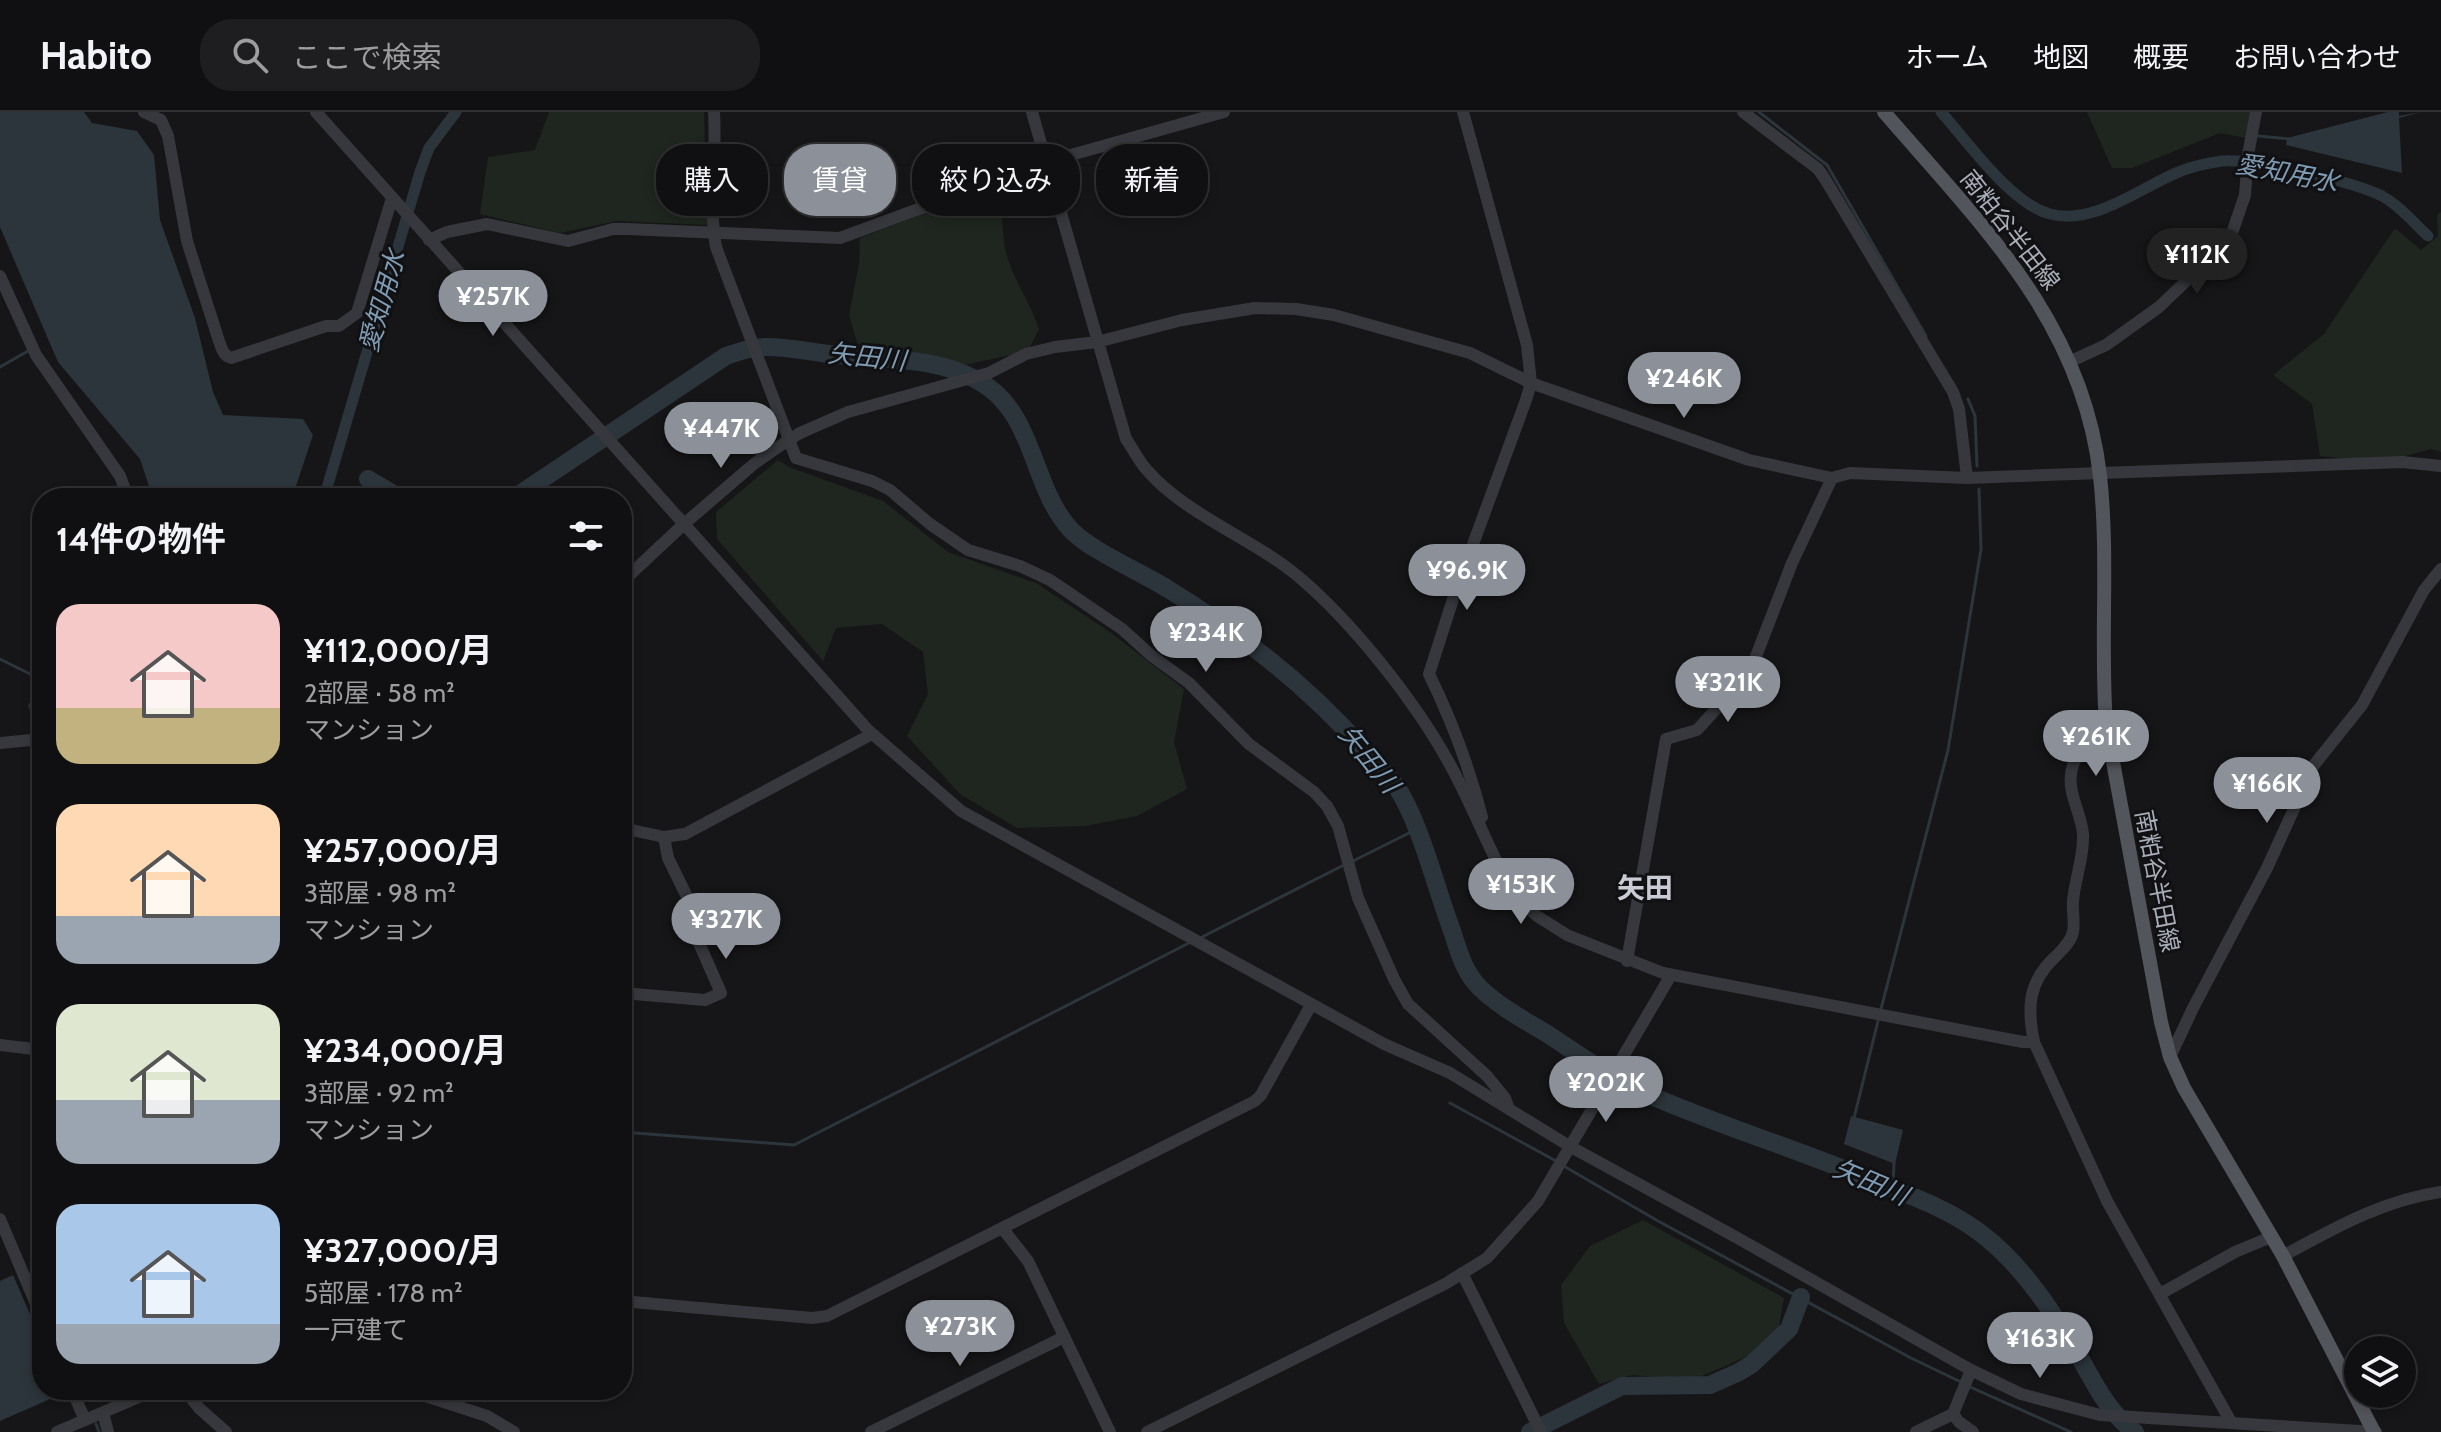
<!DOCTYPE html>
<html lang="ja">
<head>
<meta charset="utf-8">
<style>
	:root { --surface:#101012; --page:#1e1e20; --text:#f1f3f6; --muted:#9c9d9f; --line:#303032; --accent:#8c9099 }
	body { margin:0; font-family:Cabin,"Noto Sans JP",sans-serif; background:var(--page); color:var(--text); height:100vh; display:flex; flex-direction:column; font-size:30px; white-space:nowrap }
	* { box-sizing:border-box; margin:0 }
	p { font-size:26px; color:var(--muted) }
	.icon { flex:none; width:44px; height:44px; fill:none; stroke:currentColor; stroke-width:2; stroke-linecap:round; stroke-linejoin:round }
	.map { position:relative; flex:1; overflow:hidden }
	.drawer { position:absolute; left:32px; top:376px; width:600px; height:912px; display:flex; flex-direction:column; background:var(--surface); border-radius:32px; box-shadow:0 4px 12px #0003,0 0 0 2px var(--line) }
	.drawer>* { flex:none }
	.hud { position:absolute; left:656px; top:32px; width:760px; height:72px; display:flex; gap:16px }
	.tools { position:absolute; left:2344px; top:1224px; display:grid; gap:16px }
	.tools a { display:grid; place-items:center; width:72px; height:72px; border-radius:50%; background:var(--surface); box-shadow:0 4px 12px #0003,0 0 0 2px var(--line); font-size:40px }
	.price { position:absolute; translate:-50% -68px; padding:0 18px; border-radius:28px; background:var(--accent); color:#fff; font-size:26px; line-height:52px; filter:drop-shadow(0 2px 4px #0008) }
	.price::after { content:''; position:absolute; left:50%; top:48px; width:24px; height:18px; margin-left:-12px; background:inherit; clip-path:polygon(0 0,100% 0,50% 100%) }
	.price.current { background:#222; color:#fff }
	ul { padding:0; list-style:none }
	li { display:flex; align-items:center; gap:24px; height:200px; padding:0 24px }
	li span { display:grid; place-items:center; flex:none; width:224px; height:160px; border-radius:24px; color:#555 }
	li>.icon { margin-inline-start:auto }
	span .icon { width:96px; height:96px; fill:#fffc; stroke-width:1 }
	li b { font-size:34px }
	h2 { display:flex; justify-content:space-between; align-items:center; height:96px; padding:0 24px; font-size:34px }
	.pill { padding:0 28px; border-radius:32px; background:var(--surface); box-shadow:0 4px 12px #0003,0 0 0 2px var(--line); font-size:28px; line-height:72px }
	.pill.current { background:var(--accent); color:#fff }
	header { display:flex; align-items:center; gap:48px; box-sizing:border-box; height:112px; padding:0 40px; background:var(--surface); border-bottom:2px solid var(--line) }
	header strong { font-size:38px }
	nav { display:flex; gap:44px; margin-inline-start:auto; font-size:28px }
	.search { width:560px; height:72px; background:var(--page); display:flex; align-items:center; gap:20px; box-sizing:border-box; padding:0 28px; border-radius:32px; color:var(--muted); font-size:30px }
	.map>svg:first-child { display:block }
	.green { fill:#1e261f }
	.water { fill:#2c353c }
	.lines { fill:none; stroke-linecap:round; stroke-linejoin:round }
	.stream { stroke:#2c353c; stroke-width:3 }
	.canal { stroke:#2c353c; stroke-width:11 }
	.river { stroke:#2c353c; stroke-width:18 }
	.minor { stroke:#37383d; stroke-width:12 }
	.major { stroke:#53555c; stroke-width:14 }
	.minor-bridge { stroke:#37383d; stroke-width:12 }
	.labels { text-anchor:middle; stroke-width:6; stroke-linejoin:round; paint-order:stroke }
	.street-label { font-size:24px; fill:#a8adb8; stroke:#111113 }
	.water-label { font-size:26px; font-style:italic; fill:#7f9bb3; stroke:#111113 }
	.quarter-label { font-size:28px; font-weight:bold; fill:#c9ccd4; stroke:#111113 }
</style>
</head>
<body>
<header>
<strong>Habito</strong>
<div class="search"><svg class="icon" aria-label="search" viewBox="0 0 24 24"><circle cx="10" cy="10" r="6"/><path d="M15 15l6 6"/></svg>ここで検索</div>
<nav><a>ホーム</a><a>地図</a><a>概要</a><a>お問い合わせ</a></nav>
</header>
<div class="map">
<svg width="2441" height="1320" viewBox="0 0 2441 1320">
	<rect width="100%" height="100%" fill="#161618"/>
	<g class="green">
		<path d="M549,0H704L707,113L617,109L560,121L480,102L488,45L535,38Z"/>
		<path d="M2087,0H2250L2246,26L2220,21L2132,56H2112Z"/>
		<path d="M986,77C1009,101 999,120 1008,147C1016,172 1031,192 1039,217L1029,237L1011,243L959,254L917,243L860,241L849,203L859,151L860,126Z"/>
		<path d="M2441,100V340L2431,337L2383,350L2320,344L2312,292L2273,263L2324,222L2395,116L2421,138L2438,124L2437,103Z"/>
		<path d="M778,348L789,355L883,389L948,440L1036,471L1110,520L1184,577L1174,630L1187,677L1137,704L1085,714L1017,716L960,682L907,624L928,582L923,540L882,512L836,516L823,549L717,427L716,400Z"/>
		<path d="M1643,1108L1784,1186L1778,1219L1750,1243L1693,1268L1632,1263L1599,1272L1564,1211L1561,1173L1590,1134Z"/>
	</g>
	<g class="water">
		<path d="M0,0H84L92,11L137,19L154,43L160,108L195,206L213,280L223,303L303,307L313,323L292,386H149V374L140,347L58,250L0,115Z"/>
		<path d="M2388,0H2399V4L2420,0L2399,6L2402,61L2286,33L2287,26Z"/>
		<path d="M1851,1004L1903,1018L1895,1052L1844,1032Z"/>
		<path d="M13,1163L42,1230V1278H57V1284L0,1309V1169Z"/>
	</g>
	<g class="lines">
		<g class="stream">
			<path d="M1759,0L1827,53L1926,224"/>
			<path d="M2258,24L2290,27"/>
			<path d="M0,255L28,239"/>
			<path d="M1968,287L1975,304L1977,354"/>
			<path d="M0,547L32,563L34,594"/>
			<path d="M1353,749L1417,717"/>
			<path d="M1200,826L1346,752"/>
			<path d="M1881,897L1948,638L1981,437L1979,377"/>
			<path d="M1450,991L1556,1049"/>
			<path d="M1854,1006L1879,905"/>
			<path d="M622,1020L794,1033L1189,831"/>
			<path d="M1562,1053L1658,1109L1911,1246L1963,1271"/>
			<path d="M1893,1077L1894,1050"/>
			<path d="M1970,1275L2071,1320"/>
			<path d="M96,1312L99,1320"/>
		</g>
		<g class="canal">
			<path d="M1941,0C1968,30 2011,92 2050,102C2095,114 2142,74 2181,59C2193,54 2209,51 2222,49C2253,46 2354,70 2382,84C2399,93 2414,111 2428,124"/>
			<path d="M324,386L420,60L429,36L456,0"/>
			<path d="M34,594L42,593"/>
		</g>
		<g class="river">
			<path d="M368,367L400,386"/>
			<path d="M514,386L726,244C738,240 751,235 763,235C788,234 814,241 838,243C886,249 933,244 977,268C1036,299 1030,374 1071,418C1091,439 1141,460 1168,477C1240,521 1309,575 1365,639C1375,650 1387,662 1396,674C1420,710 1435,773 1451,816C1458,836 1463,859 1479,875C1498,894 1526,909 1549,923C1578,942 1607,963 1638,978C1713,1012 1792,1035 1868,1067C1905,1082 1946,1095 1979,1120C2024,1153 2056,1205 2084,1253C2098,1278 2111,1303 2135,1320"/>
			<path d="M1530,1320L1622,1274L1710,1273L1739,1260L1752,1252L1789,1217L1801,1185"/>
		</g>
		<g class="minor">
			<path d="M144,0L161,8L168,24L187,129L219,229C222,237 223,243 231,246L326,214H339L357,201L392,86"/>
			<path d="M316,0L868,618L961,699L1384,932L1450,961L1571,1035L1734,1124L1971,1258L2021,1282L2100,1303L2376,1320"/>
			<path d="M714,0C717,45 708,91 716,135L796,346L872,369L890,378L930,412L968,438L1020,454L1050,468L1122,517L1152,544L1189,571L1249,632L1314,680L1327,694L1338,714L1358,786L1394,867L1408,892L1487,964L1505,986L1509,997"/>
			<path d="M1032,0L1126,327C1133,337 1139,349 1146,357C1185,403 1253,426 1300,466C1353,511 1414,588 1448,649C1469,686 1484,726 1504,764L1517,785L1537,804L1567,823L1663,861L2023,930H2034"/>
			<path d="M1463,0L1527,233L1531,271L1526,288L1454,484L1429,562C1452,609 1469,654 1482,705L1479,708"/>
			<path d="M1743,0L1818,57L1825,67L1953,280L1959,297L1967,366"/>
			<path d="M429,128L447,120L487,112L568,129L613,117H627L840,126L1046,50L1224,0"/>
			<path d="M0,164L36,243L120,364L128,386"/>
			<path d="M2069,250L2106,233L2159,195L2230,127L2245,83L2248,43L2256,0"/>
			<path d="M800,321L848,300L989,261L1026,242L1055,235L1097,230L1182,208L1255,196L1296,197L1334,203L1470,241L1531,271L1749,348L1832,366L1850,361L1967,366L2402,350L2441,354"/>
			<path d="M622,470L684,412L755,351L778,335"/>
			<path d="M2106,612C2085,630 2065,650 2072,680C2075,694 2082,708 2083,722C2084,746 2075,766 2073,789C2072,799 2075,811 2073,820C2071,830 2062,838 2055,845C2028,870 2027,896 2034,930L2107,1089L2231,1310"/>
			<path d="M0,631L42,627"/>
			<path d="M622,716L664,725L685,722L872,622"/>
			<path d="M664,725L668,746L692,795L687,804"/>
			<path d="M1627,849L1666,627L1697,618L1750,560L1792,451L1832,366"/>
			<path d="M622,881L705,888L721,881L699,831"/>
			<path d="M0,933L42,938"/>
			<path d="M2170,945L2193,896L2267,756L2314,653L2362,593L2424,478L2441,457"/>
			<path d="M0,1107L42,1206"/>
			<path d="M1003,1117L1028,1149L1110,1320"/>
			<path d="M2283,1144C2333,1117 2383,1088 2441,1080"/>
			<path d="M1462,1161L1541,1320"/>
			<path d="M2160,1182L2235,1140L2271,1125"/>
			<path d="M622,1189L812,1206L827,1204L1255,989L1261,983L1311,893"/>
			<path d="M72,1278L85,1308"/>
			<path d="M185,1278L199,1296L226,1320"/>
			<path d="M407,1278L487,1304L514,1320"/>
			<path d="M103,1301L108,1320"/>
			<path d="M1953,1302L1959,1310L1973,1320"/>
			<path d="M57,1320L155,1278"/>
			<path d="M871,1320L1064,1225"/>
			<path d="M1147,1320L1445,1172L1487,1146L1538,1089L1671,863"/>
			<path d="M1916,1320L1953,1302L1971,1258"/>
		</g>
		<path class="major" d="M1884,0C1979,110 2083,210 2100,364C2109,446 2100,530 2106,612L2161,910L2170,945L2184,976L2283,1144L2374,1320"/>
		<path class="minor-bridge" d="M778,335L800,321"/>
	</g>
	<g class="labels">
		<g class="street-label">
			<text transform="translate(2010 118) rotate(52)" y="8">南粕谷半田線</text>
			<text transform="translate(2157 769) rotate(79)" y="8">南粕谷半田線</text>
		</g>
		<g class="water-label">
			<text transform="translate(2287 61) rotate(11)" y="9">愛知用水</text>
			<text transform="translate(382 189) rotate(-74)" y="9">愛知用水</text>
			<text transform="translate(867 245) rotate(6)" y="9">矢田川</text>
			<text transform="translate(1369 647) rotate(51)" y="9">矢田川</text>
			<text transform="translate(1871 1070) rotate(23)" y="9">矢田川</text>
		</g>
		<g class="quarter-label">
			<text x="1645" y="786">矢田</text>
		</g>
	</g>
</svg>
<div class="tools">
<a><svg class="icon" aria-label="layers" viewBox="0 0 24 24"><path d="M12 4l9 5-9 5-9-5zM3 14l9 5 9-5"/></svg></a>
</div>
<b class="price current" style="left:2197px;top:184px">¥112K</b>
<b class="price" style="left:493px;top:226px">¥257K</b>
<b class="price" style="left:1684px;top:308px">¥246K</b>
<b class="price" style="left:721px;top:358px">¥447K</b>
<b class="price" style="left:1467px;top:500px">¥96.9K</b>
<b class="price" style="left:1206px;top:562px">¥234K</b>
<b class="price" style="left:1728px;top:612px">¥321K</b>
<b class="price" style="left:2096px;top:666px">¥261K</b>
<b class="price" style="left:2267px;top:713px">¥166K</b>
<b class="price" style="left:1521px;top:814px">¥153K</b>
<b class="price" style="left:726px;top:849px">¥327K</b>
<b class="price" style="left:1606px;top:1012px">¥202K</b>
<b class="price" style="left:960px;top:1256px">¥273K</b>
<b class="price" style="left:2040px;top:1268px">¥163K</b>
<div class="hud">
<a class="pill">購入</a>
<a class="pill current">賃貸</a>
<a class="pill">絞り込み</a>
<a class="pill">新着</a>
</div>
<section class="drawer">
<h2>14件の物件<svg class="icon" aria-label="filters" viewBox="0 0 24 24"><path d="M4 7h16M4 17h16"/><circle cx="9" cy="7" r="2"/><circle cx="15" cy="17" r="2"/></svg></h2>
<ul>
<li><span style="background:linear-gradient(#f6c9c9 65%,#c2b280 0)"><svg class="icon" aria-label="home" viewBox="0 0 24 24"><path d="M3 11l9-7 9 7M6 9v11h12V9"/></svg></span><div><b>¥112,000/月</b><p>2部屋 · 58 m²</p><p>マンション</p></div></li>
<li><span style="background:linear-gradient(#ffd9b3 70%,#9aa5b1 0)"><svg class="icon" aria-label="home" viewBox="0 0 24 24"><path d="M3 11l9-7 9 7M6 9v11h12V9"/></svg></span><div><b>¥257,000/月</b><p>3部屋 · 98 m²</p><p>マンション</p></div></li>
<li><span style="background:linear-gradient(#dfe7d0 60%,#9aa5b1 0)"><svg class="icon" aria-label="home" viewBox="0 0 24 24"><path d="M3 11l9-7 9 7M6 9v11h12V9"/></svg></span><div><b>¥234,000/月</b><p>3部屋 · 92 m²</p><p>マンション</p></div></li>
<li><span style="background:linear-gradient(#a9c7e8 75%,#9aa5b1 0)"><svg class="icon" aria-label="home" viewBox="0 0 24 24"><path d="M3 11l9-7 9 7M6 9v11h12V9"/></svg></span><div><b>¥327,000/月</b><p>5部屋 · 178 m²</p><p>一戸建て</p></div></li>
</ul>
</section>
</div>
</body>
</html>
